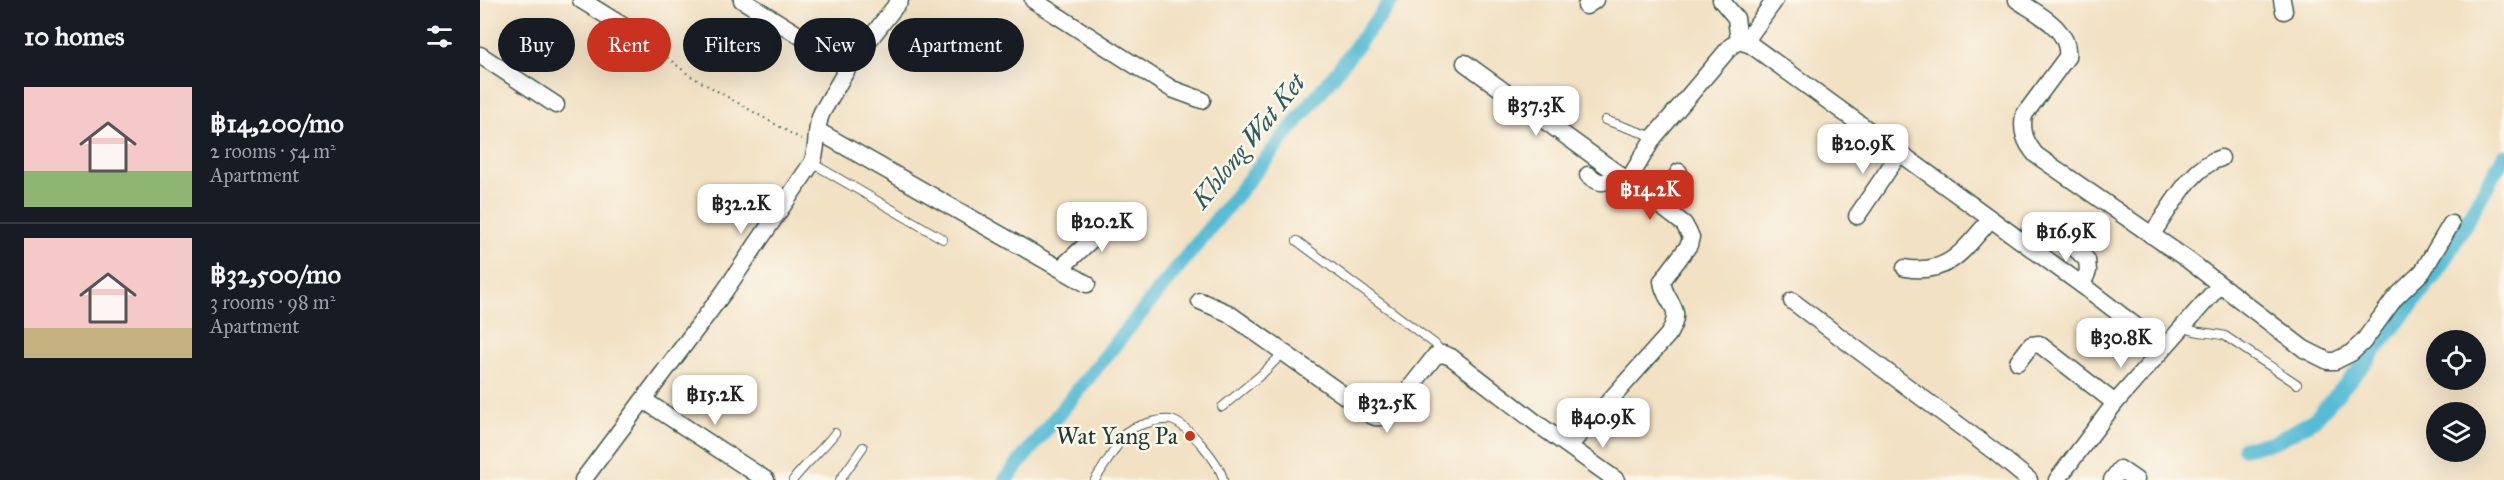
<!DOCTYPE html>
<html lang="en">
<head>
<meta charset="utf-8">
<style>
	:root { --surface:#171b24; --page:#242831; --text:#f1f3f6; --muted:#9ea1a6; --line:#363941; --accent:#c8321e }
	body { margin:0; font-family:"IM FELL Great Primer",serif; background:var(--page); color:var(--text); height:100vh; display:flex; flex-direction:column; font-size:22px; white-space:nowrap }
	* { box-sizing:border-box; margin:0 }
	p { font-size:20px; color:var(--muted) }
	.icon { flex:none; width:33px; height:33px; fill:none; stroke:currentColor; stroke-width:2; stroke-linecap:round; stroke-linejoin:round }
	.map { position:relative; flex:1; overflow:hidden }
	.drawer { display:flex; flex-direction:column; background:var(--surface); width:480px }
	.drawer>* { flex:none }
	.guide { position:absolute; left:18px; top:18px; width:570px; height:54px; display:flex; gap:12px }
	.tools { position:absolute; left:1946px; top:330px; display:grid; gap:12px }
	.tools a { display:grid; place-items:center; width:60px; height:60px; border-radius:50%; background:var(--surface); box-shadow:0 6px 24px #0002; font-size:30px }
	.price { position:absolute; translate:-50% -51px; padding:0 14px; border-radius:12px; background:#fff; color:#222; font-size:20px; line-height:39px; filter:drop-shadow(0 2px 3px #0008) }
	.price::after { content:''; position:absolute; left:50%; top:36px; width:18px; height:14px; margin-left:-9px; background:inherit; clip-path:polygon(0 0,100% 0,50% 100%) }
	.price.current { background:var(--accent); color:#fff }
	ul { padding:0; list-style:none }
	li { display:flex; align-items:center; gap:18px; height:150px; padding:0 24px }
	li+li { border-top:2px solid var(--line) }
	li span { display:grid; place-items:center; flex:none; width:168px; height:120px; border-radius:0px; color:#555 }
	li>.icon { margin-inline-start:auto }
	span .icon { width:72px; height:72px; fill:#fffc; stroke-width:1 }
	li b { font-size:26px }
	h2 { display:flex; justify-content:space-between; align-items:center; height:72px; padding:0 24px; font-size:26px }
	.chip { padding:0 21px; border-radius:27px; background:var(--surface); box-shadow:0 6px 24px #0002; font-size:21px; line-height:54px }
	.chip.current { background:var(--accent); color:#fff }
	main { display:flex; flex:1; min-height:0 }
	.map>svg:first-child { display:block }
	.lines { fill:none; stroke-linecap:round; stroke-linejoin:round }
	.canal { stroke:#57bcd5; stroke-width:15 }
	.lane-casing { stroke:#3f5649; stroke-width:10 }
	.street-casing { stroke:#3f5649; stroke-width:19 }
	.path { stroke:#3f5649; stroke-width:2; stroke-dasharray:1.5 4.5; stroke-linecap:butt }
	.lane { stroke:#fff; stroke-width:8 }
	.street { stroke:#fff; stroke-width:16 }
	.poi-dot { fill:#c8321e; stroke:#fbf7ec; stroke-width:2 }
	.labels { text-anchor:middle; stroke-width:5; stroke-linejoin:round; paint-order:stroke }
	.poi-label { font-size:24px; fill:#1f3d34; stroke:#fbf7ec; text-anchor:end }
	.water-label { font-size:26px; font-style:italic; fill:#2d5d5c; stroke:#fbf7ec }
</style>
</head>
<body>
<main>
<section class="drawer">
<h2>10 homes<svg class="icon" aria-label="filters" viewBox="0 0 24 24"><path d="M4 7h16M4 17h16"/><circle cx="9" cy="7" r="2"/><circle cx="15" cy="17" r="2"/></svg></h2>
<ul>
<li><span style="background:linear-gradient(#f6c9c9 70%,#8fb573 0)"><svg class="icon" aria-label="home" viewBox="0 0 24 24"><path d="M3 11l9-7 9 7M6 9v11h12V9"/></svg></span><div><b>฿14,200/mo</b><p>2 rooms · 54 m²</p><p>Apartment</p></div></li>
<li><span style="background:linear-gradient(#f6c9c9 75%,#c2b280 0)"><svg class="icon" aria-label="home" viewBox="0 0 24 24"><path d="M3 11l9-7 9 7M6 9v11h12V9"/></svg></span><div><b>฿32,500/mo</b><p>3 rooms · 98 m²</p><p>Apartment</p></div></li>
</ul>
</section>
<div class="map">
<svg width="2024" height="480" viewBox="0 0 2024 480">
	<rect width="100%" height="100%" fill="#fbf7ec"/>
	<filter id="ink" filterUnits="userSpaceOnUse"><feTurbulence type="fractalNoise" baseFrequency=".0167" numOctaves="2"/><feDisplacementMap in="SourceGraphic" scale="12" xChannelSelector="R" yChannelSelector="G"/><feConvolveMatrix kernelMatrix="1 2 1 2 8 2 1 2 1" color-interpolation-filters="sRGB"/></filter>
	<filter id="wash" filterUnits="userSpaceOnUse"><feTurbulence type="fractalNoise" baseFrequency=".008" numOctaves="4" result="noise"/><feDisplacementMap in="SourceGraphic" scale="24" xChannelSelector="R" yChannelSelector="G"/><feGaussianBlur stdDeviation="1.35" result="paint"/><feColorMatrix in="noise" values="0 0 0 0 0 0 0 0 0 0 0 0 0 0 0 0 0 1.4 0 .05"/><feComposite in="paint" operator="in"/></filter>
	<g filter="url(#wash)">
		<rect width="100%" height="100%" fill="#f2e1c3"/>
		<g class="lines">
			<g class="canal">
				<path d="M1764,448L1795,442L1834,420L1885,363L1958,271L2024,156"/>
				<path d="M525,480L854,75L912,0"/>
			</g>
		</g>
	</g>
	<g filter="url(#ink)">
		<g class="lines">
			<g class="lane-casing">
				<g id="lane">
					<path d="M1125,120L1174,137"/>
					<path d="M332,163L463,239"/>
					<path d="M817,241L955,344L963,354"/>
					<path d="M1703,326C1716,335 1730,331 1745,336L1817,384"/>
					<path d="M742,407L782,374L804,352"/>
					<path d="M313,480C326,463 342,450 355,433"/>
					<path d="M360,480L383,447"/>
					<path d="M615,480L646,432C655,426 680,418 691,420C707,424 741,464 743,480"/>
				</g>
			</g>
			<g class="street-casing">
				<g id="street">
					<path d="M101,0L166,40"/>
					<path d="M262,0L369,66"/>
					<path d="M553,0L692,89L722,100"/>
					<path d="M1241,0L1256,18L1259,41"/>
					<path d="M1537,0C1556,13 1591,29 1587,57L1544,115C1541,131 1545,142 1556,155L1708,260L1824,349L1848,361H1855L1871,353L1883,342L1915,298L1943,271L1971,224"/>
					<path d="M1802,0L1804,11"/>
					<path d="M1106,6L1115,0"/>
					<path d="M1265,42L1295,0"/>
					<path d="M0,55L76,105"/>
					<path d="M985,63L1148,181"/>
					<path d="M338,131L607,284"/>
					<path d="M1108,175C1120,185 1126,184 1138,175"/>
					<path d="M1179,206L1199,172"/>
					<path d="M1377,216L1419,154"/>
					<path d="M1671,235C1689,211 1711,166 1741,158"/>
					<path d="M1585,239L1607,260L1608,271L1602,285"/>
					<path d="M581,268L641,212"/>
					<path d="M1425,268C1469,276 1484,249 1510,220"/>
					<path d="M720,301L748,313L879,406C890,416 899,423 912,411L955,356L963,354L971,357L1059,425L1136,480"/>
					<path d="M1312,301L1515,452L1549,480"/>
					<path d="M1538,362L1551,345L1559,344L1635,403"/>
					<path d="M165,401L286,480"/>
					<path d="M1090,445L1188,335C1206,305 1185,306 1182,281L1209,245L1211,237L1204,224L1148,181L1174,137L1251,46L1259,41L1271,45L1602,285L1683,347"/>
					<path d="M103,480L244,292L332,163C339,147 334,128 342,112L369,66L420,0"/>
					<path d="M1577,480L1635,403L1739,286"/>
					<path d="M1632,480L1640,469L1656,480"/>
				</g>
			</g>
			<path class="path" d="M178,50L209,75L321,139"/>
			<use href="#lane" class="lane"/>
			<use href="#street" class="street"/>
		</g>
	</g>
	<circle class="poi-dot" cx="710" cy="436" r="6"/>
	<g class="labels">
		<g class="poi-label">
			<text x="698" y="444">Wat Yang Pa</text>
		</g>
		<g class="water-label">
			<text transform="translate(768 141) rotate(-51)" y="9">Khlong Wat Ket</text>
		</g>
	</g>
</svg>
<div class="tools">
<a><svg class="icon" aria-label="locate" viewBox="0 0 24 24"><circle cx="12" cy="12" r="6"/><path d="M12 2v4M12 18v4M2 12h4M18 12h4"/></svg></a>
<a><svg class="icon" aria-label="layers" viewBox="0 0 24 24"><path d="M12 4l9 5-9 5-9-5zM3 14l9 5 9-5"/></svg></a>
</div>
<b class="price" style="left:1056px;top:137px">฿37.3K</b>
<b class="price" style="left:1383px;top:175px">฿20.9K</b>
<b class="price current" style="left:1170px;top:221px">฿14.2K</b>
<b class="price" style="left:261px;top:235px">฿32.2K</b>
<b class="price" style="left:622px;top:253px">฿20.2K</b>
<b class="price" style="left:1586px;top:263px">฿16.9K</b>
<b class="price" style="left:1641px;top:369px">฿30.8K</b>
<b class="price" style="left:235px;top:426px">฿15.2K</b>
<b class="price" style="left:907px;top:434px">฿32.5K</b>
<b class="price" style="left:1123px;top:449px">฿40.9K</b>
<div class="guide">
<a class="chip">Buy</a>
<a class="chip current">Rent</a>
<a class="chip">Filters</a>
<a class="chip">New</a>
<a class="chip">Apartment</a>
</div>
</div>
</main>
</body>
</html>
